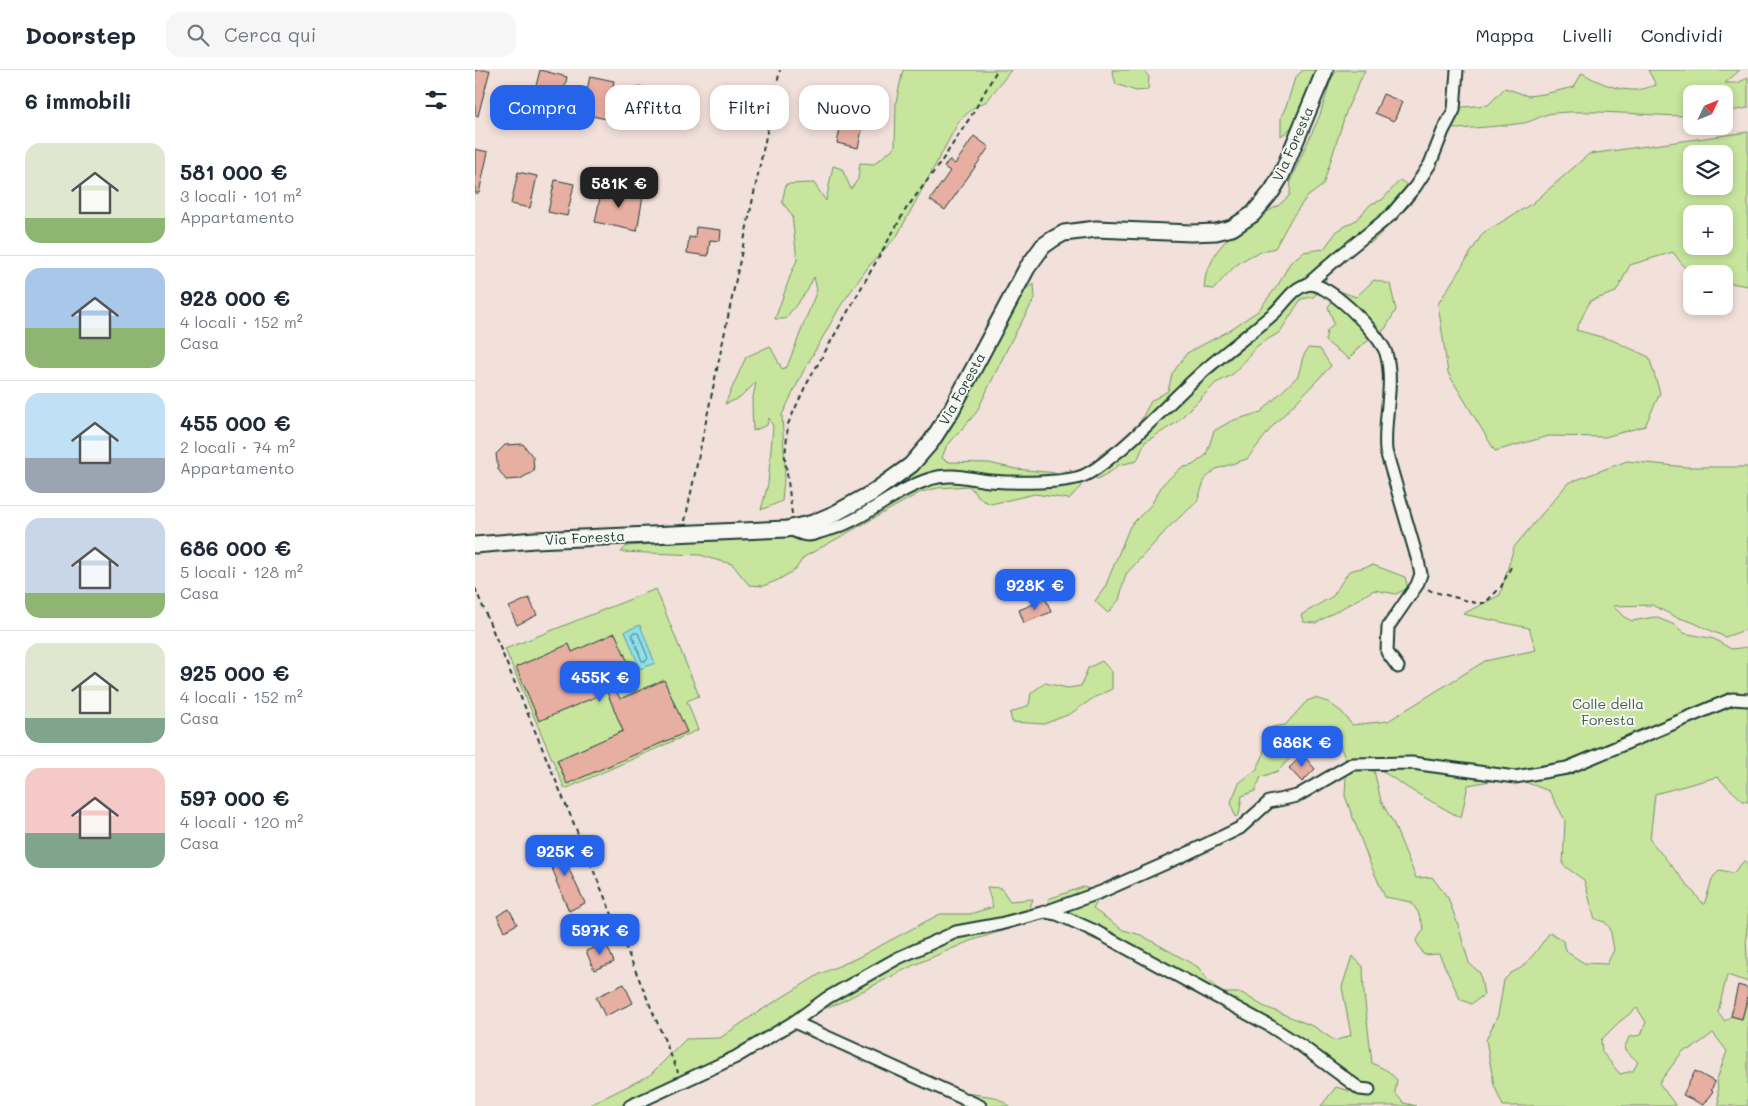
<!DOCTYPE html>
<html lang="it">
<head>
<meta charset="utf-8">
<style>
	:root { --surface:#fff; --page:#f6f6f7; --text:#1f2937; --muted:#747a83; --line:#e0e1e3; --accent:#2563eb }
	body { margin:0; font-family:Mali,sans-serif; background:var(--page); color:var(--text); height:100vh; display:flex; flex-direction:column; font-size:19px; white-space:nowrap }
	* { box-sizing:border-box; margin:0 }
	p { font-size:16px; color:var(--muted) }
	.icon { flex:none; width:28px; height:28px; fill:none; stroke:currentColor; stroke-width:2; stroke-linecap:round; stroke-linejoin:round }
	.map { position:relative; flex:1; overflow:hidden }
	.side { display:flex; flex-direction:column; background:var(--surface); width:475px }
	.side>* { flex:none }
	.top-card { position:absolute; left:15px; top:15px; width:475px; height:45px; display:flex; gap:10px }
	.needle { width:32px; rotate:47deg }
	.controls { position:absolute; left:1208px; top:15px; display:grid; gap:10px }
	.controls a { display:grid; place-items:center; width:50px; height:50px; border-radius:10px; background:var(--surface); box-shadow:0 2px 8px #0003; font-size:25px }
	.price { position:absolute; translate:-50% -42px; padding:0 11px; border-radius:10px; background:var(--accent); color:#fff; font-size:16px; line-height:32px; filter:drop-shadow(0 1px 2px #0008) }
	.price::after { content:''; position:absolute; left:50%; top:30px; width:15px; height:11px; margin-left:-8px; background:inherit; clip-path:polygon(0 0,100% 0,50% 100%) }
	.price.active { background:#222; color:#fff }
	ul { padding:0; list-style:none }
	li { display:flex; align-items:center; gap:15px; height:125px; padding:0 25px }
	li+li { border-top:1px solid var(--line) }
	li span { display:grid; place-items:center; flex:none; width:140px; height:100px; border-radius:15px; color:#555 }
	li>.icon { margin-inline-start:auto }
	span .icon { width:60px; height:60px; fill:#fffc; stroke-width:1 }
	li b { font-size:21px }
	h2 { display:flex; justify-content:space-between; align-items:center; height:60px; padding:0 25px; font-size:21px }
	.tag { padding:0 18px; border-radius:15px; background:var(--surface); box-shadow:0 2px 8px #0003; font-size:18px; line-height:45px }
	.tag.active { background:var(--accent); color:#fff }
	header { display:flex; align-items:center; gap:30px; box-sizing:border-box; height:70px; padding:0 25px; background:var(--surface); border-bottom:1px solid var(--line) }
	header strong { font-size:24px }
	nav { display:flex; gap:28px; margin-inline-start:auto; font-size:18px }
	.search { width:350px; height:45px; background:var(--page); display:flex; align-items:center; gap:12px; box-sizing:border-box; padding:0 18px; border-radius:15px; color:var(--muted); font-size:19px }
	main { display:flex; flex:1; min-height:0 }
	.map>svg:first-child { display:block }
	.green { fill:#c7e59d; stroke:#739168; fill-rule:evenodd }
	.water { fill:#8edeeb; stroke:#629ea2 }
	.lines { fill:none; stroke-linecap:round; stroke-linejoin:round }
	.shore { stroke:#4b7d7d; stroke-width:1 }
	.building { fill:#e7aea2; stroke:#1f3d34 }
	.minor-casing { stroke:#1f3d34; stroke-width:15 }
	.major-casing { stroke:#1f3d34; stroke-width:19 }
	.path { stroke:#1f3d34; stroke-width:2; stroke-dasharray:5 4; stroke-linecap:butt }
	.minor { stroke:#f6f6f2; stroke-width:11 }
	.major { stroke:#f6f6f2; stroke-width:15 }
	.labels { text-anchor:middle; stroke-width:4; stroke-linejoin:round; paint-order:stroke }
	.street-label { font-size:14px; fill:#1f3d34; stroke:#f6f6f2 }
	.park-label { font-size:14px; fill:#415f49; stroke:#f6f6f2 }
</style>
</head>
<body>
<header>
<strong>Doorstep</strong>
<div class="search"><svg class="icon" aria-label="search" viewBox="0 0 24 24"><circle cx="10" cy="10" r="6"/><path d="M15 15l6 6"/></svg>Cerca qui</div>
<nav><a>Mappa</a><a>Livelli</a><a>Condividi</a></nav>
</header>
<main>
<section class="side">
<h2>6 immobili<svg class="icon" aria-label="filters" viewBox="0 0 24 24"><path d="M4 7h16M4 17h16"/><circle cx="9" cy="7" r="2"/><circle cx="15" cy="17" r="2"/></svg></h2>
<ul>
<li><span style="background:linear-gradient(#dfe7d0 75%,#8fb573 0)"><svg class="icon" aria-label="home" viewBox="0 0 24 24"><path d="M3 11l9-7 9 7M6 9v11h12V9"/></svg></span><div><b>581 000 €</b><p>3 locali · 101 m²</p><p>Appartamento</p></div></li>
<li><span style="background:linear-gradient(#a9c7e8 60%,#8fb573 0)"><svg class="icon" aria-label="home" viewBox="0 0 24 24"><path d="M3 11l9-7 9 7M6 9v11h12V9"/></svg></span><div><b>928 000 €</b><p>4 locali · 152 m²</p><p>Casa</p></div></li>
<li><span style="background:linear-gradient(#bfe0f5 65%,#9aa5b1 0)"><svg class="icon" aria-label="home" viewBox="0 0 24 24"><path d="M3 11l9-7 9 7M6 9v11h12V9"/></svg></span><div><b>455 000 €</b><p>2 locali · 74 m²</p><p>Appartamento</p></div></li>
<li><span style="background:linear-gradient(#c9d6e8 75%,#8fb573 0)"><svg class="icon" aria-label="home" viewBox="0 0 24 24"><path d="M3 11l9-7 9 7M6 9v11h12V9"/></svg></span><div><b>686 000 €</b><p>5 locali · 128 m²</p><p>Casa</p></div></li>
<li><span style="background:linear-gradient(#dfe7d0 75%,#7fa58c 0)"><svg class="icon" aria-label="home" viewBox="0 0 24 24"><path d="M3 11l9-7 9 7M6 9v11h12V9"/></svg></span><div><b>925 000 €</b><p>4 locali · 152 m²</p><p>Casa</p></div></li>
<li><span style="background:linear-gradient(#f6c9c9 65%,#7fa58c 0)"><svg class="icon" aria-label="home" viewBox="0 0 24 24"><path d="M3 11l9-7 9 7M6 9v11h12V9"/></svg></span><div><b>597 000 €</b><p>4 locali · 120 m²</p><p>Casa</p></div></li>
</ul>
</section>
<div class="map">
<svg width="1273" height="1036" viewBox="0 0 1273 1036">
	<rect width="100%" height="100%" fill="#f2e0da"/>
	<filter id="ink" filterUnits="userSpaceOnUse"><feTurbulence type="fractalNoise" baseFrequency=".02" numOctaves="2"/><feDisplacementMap in="SourceGraphic" scale="10" xChannelSelector="R" yChannelSelector="G"/><feConvolveMatrix kernelMatrix="1 2 1 2 8 2 1 2 1" color-interpolation-filters="sRGB"/></filter>
	<g filter="url(#ink)">
		<g class="green">
			<path d="M428,0H536L512,31L498,38L484,51L422,166L394,196L366,235L328,302L307,345L310,399L307,431L286,440L293,414L298,356L294,348L292,355L278,361L277,333L281,312L265,328L250,334L271,287L295,276L307,299L312,297L342,220L339,207L332,221L310,249H300L317,201L322,190L317,145L307,132L311,114L339,113L351,131L358,96L367,99L376,119L383,109L385,93L399,94L420,77L421,32Z"/>
			<path d="M637,0H669L674,7L673,20L661,21L641,14Z"/>
			<path d="M828,0H845L816,58L806,66V47L812,34L820,8Z"/>
			<path d="M862,0H890L872,39L848,115L831,128L816,149L800,178C767,186 760,195 739,219L729,218L731,203L742,181L758,162L804,135L815,125L816,109L845,45L856,9Z"/>
			<path d="M1173,0H1265L1250,13H1262L1273,8V38L1249,42V24H1216V46C1170,46 1124,39 1078,43C1068,44 1059,51 1049,53C1026,56 1003,58 980,59L974,54V46L988,37L1013,35L1030,18L1053,26L1069,24L1099,17L1107,3C1122,12 1143,21 1161,20C1168,19 1175,17 1181,15Z"/>
			<path d="M1273,62V216L1249,212V204H1216V206L1198,182L1155,195L1141,222L1115,231L1101,260L1137,270L1174,287L1185,323L1170,356L1130,367L1074,366L1020,381L973,303L963,234L1008,163L1058,133L1114,84ZM1216,84H1249V116H1216ZM1216,144H1249V176H1216Z"/>
			<path d="M925,110L935,117L936,134L897,172L879,176L858,185L852,199L850,217L838,227L826,229L805,262L782,276L757,305L741,313L701,353L670,372L662,391L644,395L638,400L623,409L618,407L614,400L625,385L649,369L665,352L676,331L693,321L697,304L712,283L750,263L783,241L803,215L815,193L828,182L849,179L862,161L881,150L896,134L907,130Z"/>
			<path d="M899,210L915,214L921,240L910,259L883,278L874,289L850,271L852,261L859,253L853,237L864,221L881,227Z"/>
			<path d="M559,214L560,228L537,269L501,343L471,377L467,388L474,392L514,393L541,399L581,403L596,400L606,416L594,429L560,424L516,434L507,430L494,416L463,418L446,422L329,487L320,500L303,510L288,516L274,515L257,494L234,488L226,485L146,482L152,476L264,468L327,466L379,445L421,418L483,343L548,220Z"/>
			<path d="M833,278L845,279L856,296L797,357L772,389L741,399L730,409L722,432L696,455L651,504L644,530L633,543L620,531L630,517L655,456L676,435L688,414L706,398L718,395L731,385L739,361L756,351L786,342L823,306L828,287Z"/>
			<path d="M1152,391L1211,397H1273V559L1250,567L1217,552L1201,547L1177,535L1138,536L1149,547L1157,551L1180,547L1200,555L1209,563L1239,569L1256,579L1273,577V732L1268,731L1242,707L1180,724L1175,770L1229,835L1238,807L1245,800L1258,803L1269,791L1273,793V852L1271,867L1273,912L1252,905L1243,942L1250,951L1256,946L1267,949L1273,926V1036H1244L1242,1009L1252,981L1238,963L1218,978L1208,981L1184,1013L1201,1036H1028L1019,1015L1011,970L1023,945L1029,910L1036,903L1046,898L1060,883L1075,862L1088,871L1092,882L1109,893L1132,894L1139,880L1135,858L1130,852L1120,849L1109,810L1088,795L1090,750L1074,721L1037,707L993,715L986,748L936,720L901,697L899,700L906,731L918,752L941,808L957,807L973,828L983,855L994,893L1005,903L1009,925L996,934L985,929L964,884L949,885L941,871L949,859L943,842L936,832L910,827L894,791L870,726L871,705L874,698L865,676L864,669L858,668L846,672L841,679L819,684L803,701L786,707L780,721L767,726L764,745L760,747L756,732L764,713L782,699L788,686L791,663L797,657L810,655L832,631L840,628L853,632L867,642L877,655L913,651L1010,591L1061,580L1054,558L988,544L1025,525L1039,477L1093,413ZM1162,938L1171,952L1166,965L1154,967L1149,979L1163,992L1158,1001L1145,1004L1127,982L1126,970L1143,953Z"/>
			<path d="M898,495L930,507L933,518L921,524L899,520L841,553L829,552L826,545L858,526L874,501Z"/>
			<path d="M181,519L224,626L212,631L223,660L90,719L30,579Z"/>
			<path d="M627,591L637,602V619L620,627L595,644L569,654L537,652L535,643L554,635L556,623L570,613L593,618L606,616L613,598Z"/>
			<path d="M512,817L526,818L535,831L558,829L549,854L495,871L439,895L362,934L330,945L187,1026L172,1036H113L175,1005L211,969L245,968L280,944L345,904L382,888L465,844H495L518,837Z"/>
			<path d="M608,817L622,821V832L618,839L648,860L666,865L723,897L732,909L747,923H767L788,936L840,957L860,971L876,965L867,917L877,886L888,896L889,924L897,993L913,1001L922,1010L920,1023L929,1033L941,1036H846L861,1017L891,1026L897,1020L864,999L811,959L782,953L667,888L616,868L577,844L573,829Z"/>
			<path d="M491,1023L520,1027L535,1036H484Z"/>
		</g>
		<path class="water" d="M165,555L180,593L165,599L150,561Z"/>
		<g class="lines">
			<path class="shore" d="M158,563H163L173,588L171,591H167L157,565Z"/>
		</g>
		<g class="building">
			<path d="M0,0H15L3,46L0,45Z"/>
			<path d="M65,0L92,7L85,39L57,32Z"/>
			<path d="M115,6L139,11L132,49L107,44Z"/>
			<path d="M163,16L190,22L183,55L156,49Z"/>
			<path d="M908,24L927,32L919,51L900,43Z"/>
			<path d="M367,50L388,55L383,78L362,73Z"/>
			<path d="M499,66L514,77L470,140L455,130L475,101L469,97L474,90L480,94Z"/>
			<path d="M0,79L13,82L4,123H0Z"/>
			<path d="M43,102L62,106L55,138L36,134Z"/>
			<path d="M80,110L99,114L92,146L73,142Z"/>
			<path d="M127,118L168,126L162,161L120,152Z"/>
			<path d="M221,157L246,160L245,171L235,170L233,186L212,183L214,167L220,168Z"/>
			<path d="M48,374L58,387L59,401L45,409L31,410L23,399L21,384L30,375Z"/>
			<path d="M54,528L62,545L42,555L34,537Z"/>
			<path d="M571,529L576,542L549,553L544,540Z"/>
			<path d="M140,563L155,597L134,605L145,629L189,610L212,662L92,714L82,690L148,661L132,622L64,651L41,597L94,574L97,582Z"/>
			<path d="M828,685L840,699L827,712L814,698Z"/>
			<path d="M94,775L99,787L90,791L110,833L94,841L81,811L82,810L71,784Z"/>
			<path d="M34,839L42,854L30,861L22,846Z"/>
			<path d="M131,873L139,892L119,900L111,881Z"/>
			<path d="M149,914L158,933L130,946L121,927Z"/>
			<path d="M1263,915L1273,918V926L1267,949L1256,946Z"/>
			<path d="M1220,1001L1240,1012L1236,1020L1238,1021L1228,1035L1208,1025Z"/>
		</g>
		<g class="lines">
			<g class="minor-casing">
				<g id="minor">
					<path d="M833,214L865,186L916,145L940,117L955,94L968,61L979,40L982,0"/>
					<path d="M314,459C320,461 327,465 333,465C338,465 344,462 349,461C388,452 417,421 455,409C475,402 495,409 515,411C537,413 595,414 612,404C624,398 634,388 645,380C672,357 696,331 722,307C746,285 773,266 798,244C809,235 816,219 831,215C851,208 905,265 911,283C920,315 908,349 911,381L943,491L946,504L942,515L913,557L912,582L923,597"/>
					<path d="M571,842L582,844L620,861L795,956L828,977L885,1019L894,1020"/>
					<path d="M319,952L505,1036"/>
					<path d="M155,1036L261,987L319,952L352,928L423,888L481,862L525,854L570,842L626,822L705,787L765,758L794,732L822,726L877,694L937,693L1040,707L1092,698L1257,629L1273,630"/>
				</g>
			</g>
			<g class="major-casing">
				<path id="major" d="M0,475L60,470L312,459L338,453L359,444L397,423L436,395L456,372L476,341L552,198L568,176L578,169L589,163L621,159L716,163L741,162L757,158L778,144L797,121L806,106L850,0"/>
			</g>
			<g class="path">
				<path d="M317,444L310,387L313,354L330,317L431,139L466,92L498,43L522,0"/>
				<path d="M210,451L305,0"/>
				<path d="M0,518L203,1002"/>
				<path d="M953,519L956,521L1001,533H1010L1026,517L1037,495"/>
			</g>
			<use href="#minor" class="minor"/>
			<use href="#major" class="major"/>
		</g>
	</g>
	<g class="labels">
		<g class="street-label">
			<text transform="translate(818 74) rotate(-66)" y="5">Via Foresta</text>
			<text transform="translate(487 319) rotate(-61)" y="5">Via Foresta</text>
			<text transform="translate(110 468) rotate(-3)" y="5">Via Foresta</text>
		</g>
		<g class="park-label">
			<text x="1133" y="639">Colle della<tspan x="1133" dy="16">Foresta</tspan></text>
		</g>
	</g>
</svg>
<div class="controls">
<a><svg class="needle" viewBox="-14 -14 28 28"><path d="M0-13l5 13h-10z" fill="#e53935"/><path d="M0 13l5-13h-10z" fill="#747a83"/></svg></a>
<a><svg class="icon" aria-label="layers" viewBox="0 0 24 24"><path d="M12 4l9 5-9 5-9-5zM3 14l9 5 9-5"/></svg></a>
<a>+</a>
<a>−</a>
</div>
<b class="price active" style="left:144px;top:139px">581K €</b>
<b class="price" style="left:560px;top:541px">928K €</b>
<b class="price" style="left:125px;top:633px">455K €</b>
<b class="price" style="left:827px;top:698px">686K €</b>
<b class="price" style="left:90px;top:807px">925K €</b>
<b class="price" style="left:125px;top:886px">597K €</b>
<div class="top-card">
<a class="tag active">Compra</a>
<a class="tag">Affitta</a>
<a class="tag">Filtri</a>
<a class="tag">Nuovo</a>
</div>
</div>
</main>
</body>
</html>
